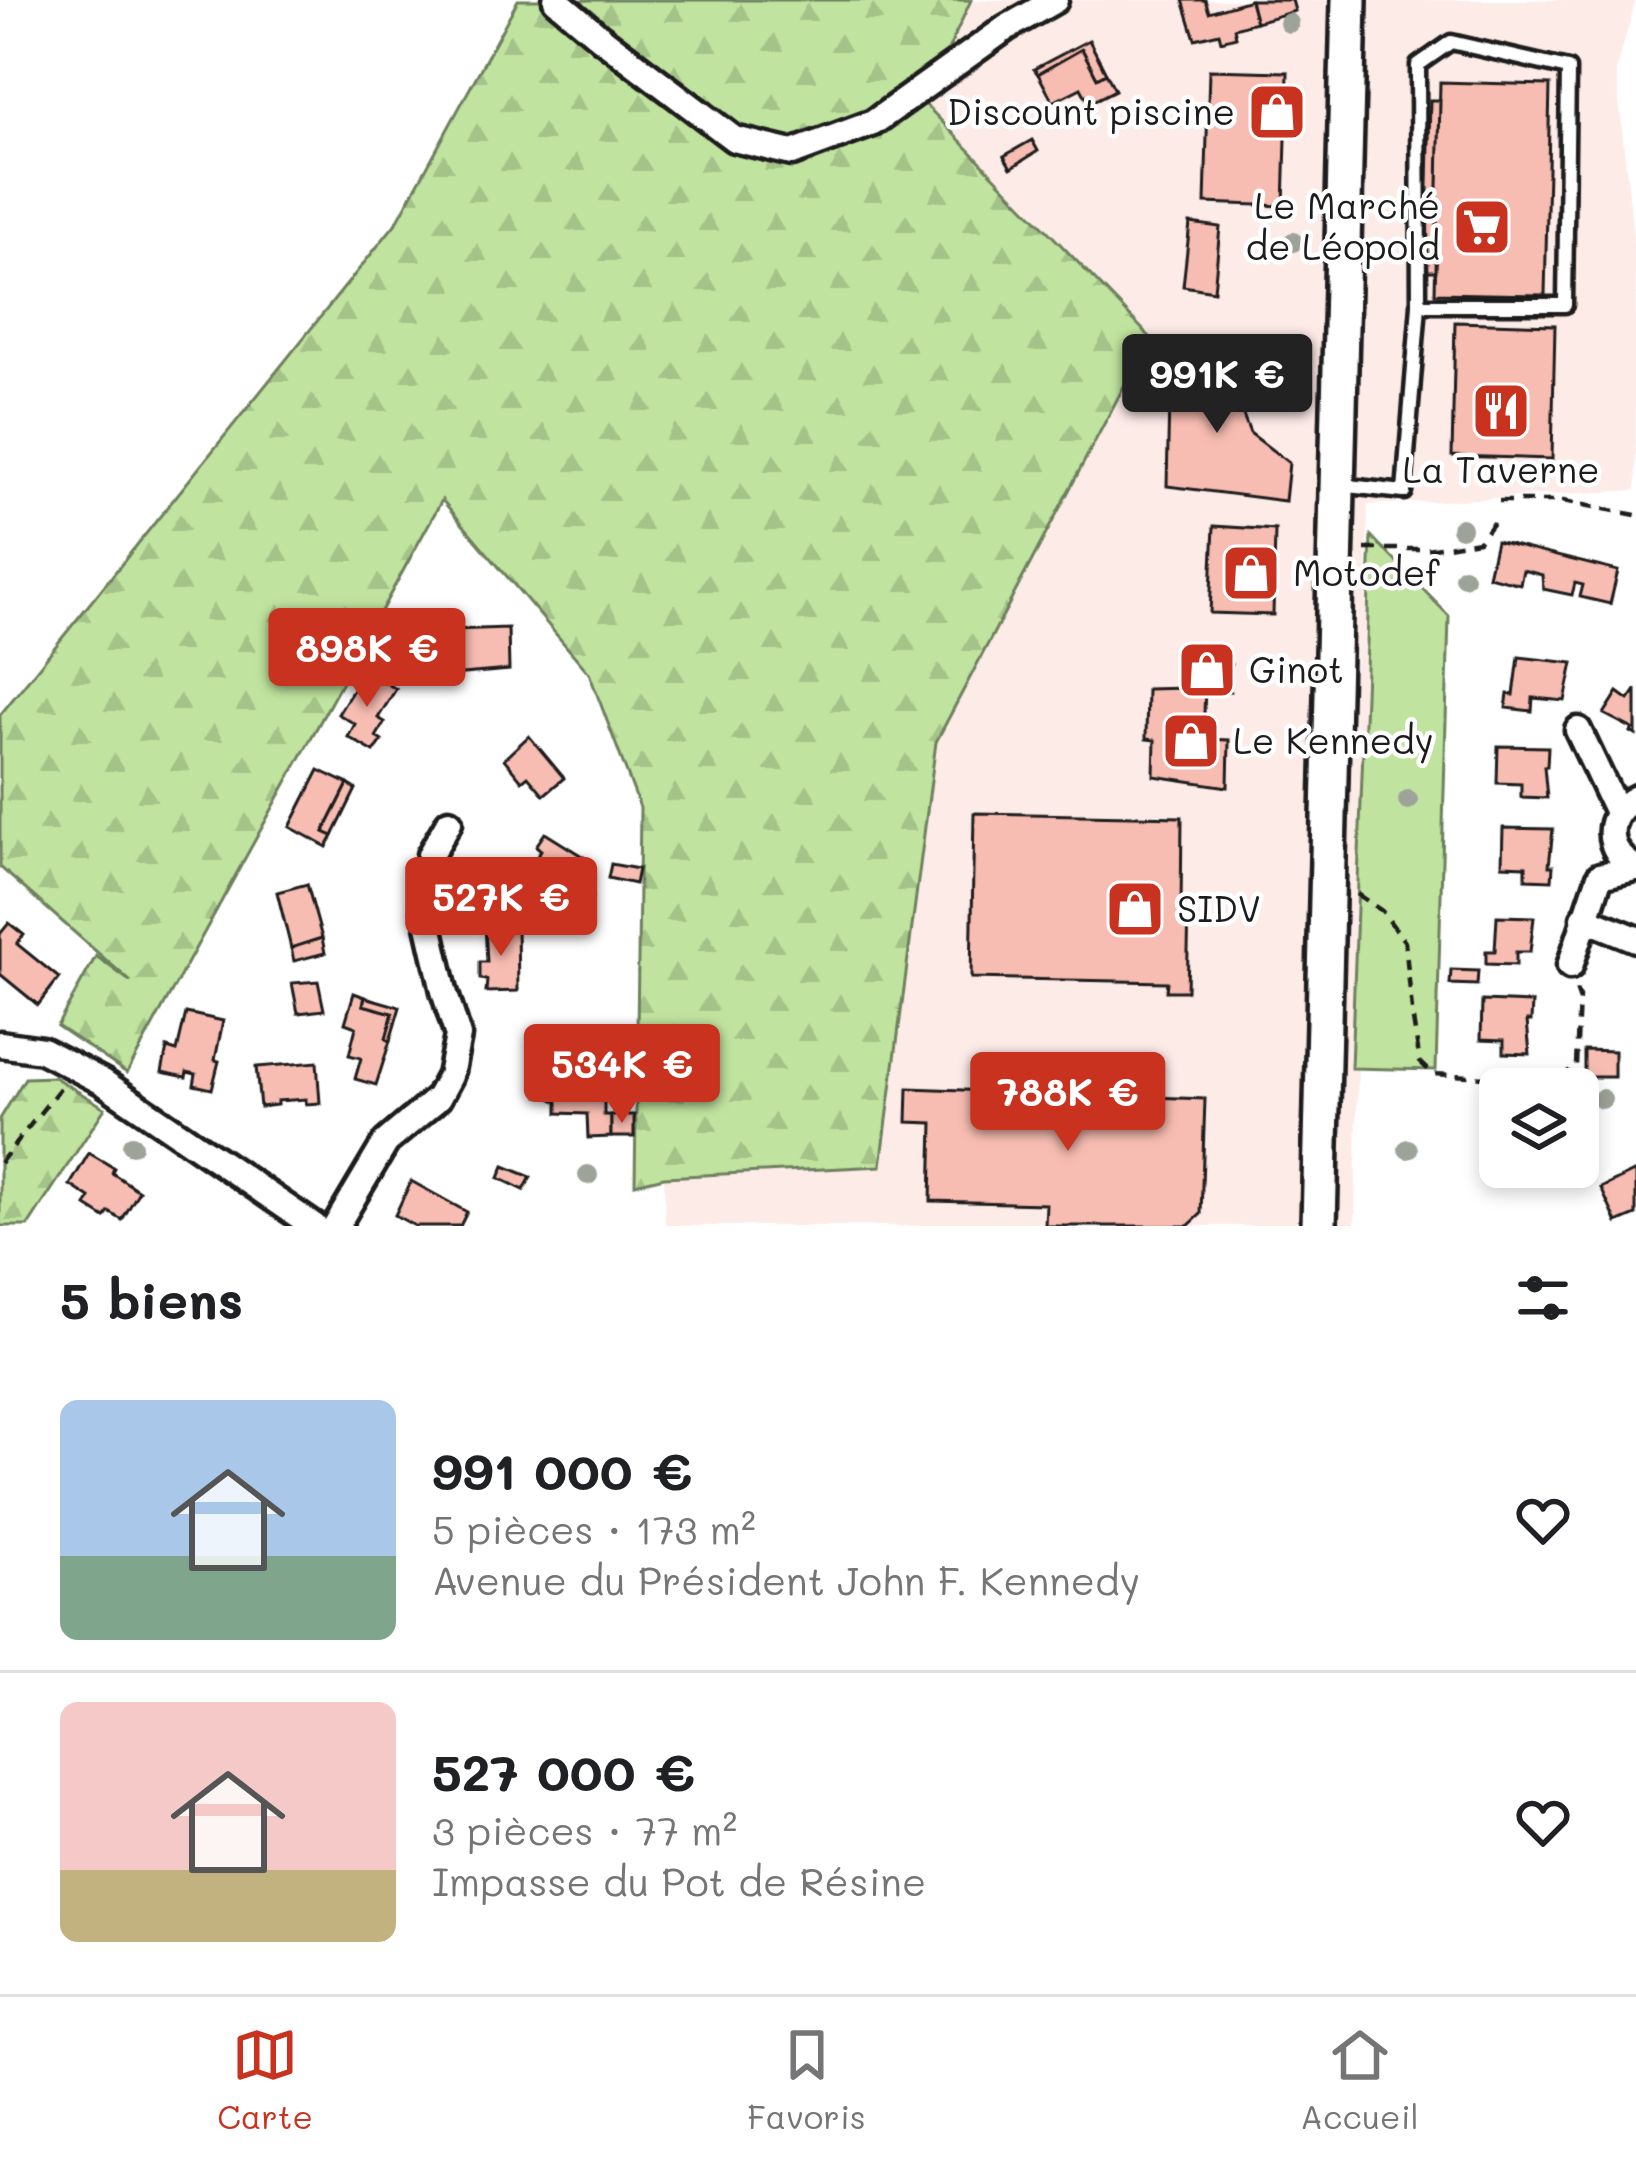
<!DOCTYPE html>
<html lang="fr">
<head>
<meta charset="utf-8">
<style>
	:root { --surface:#fff; --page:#f2f2f2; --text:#202124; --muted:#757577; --line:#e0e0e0; --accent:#c8321e }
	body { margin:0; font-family:Mali,sans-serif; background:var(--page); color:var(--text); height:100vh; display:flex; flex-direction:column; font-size:45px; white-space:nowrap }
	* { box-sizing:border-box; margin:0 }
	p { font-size:39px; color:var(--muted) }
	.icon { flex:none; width:66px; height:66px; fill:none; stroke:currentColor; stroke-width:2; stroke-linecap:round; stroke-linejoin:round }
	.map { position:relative; height:1226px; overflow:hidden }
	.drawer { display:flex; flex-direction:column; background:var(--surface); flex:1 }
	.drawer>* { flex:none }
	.tools { position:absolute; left:1479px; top:1068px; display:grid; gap:24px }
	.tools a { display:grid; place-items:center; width:120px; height:120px; border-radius:18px; background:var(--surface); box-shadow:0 6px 18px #0003; font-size:60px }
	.price { position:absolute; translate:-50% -102px; padding:0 27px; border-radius:12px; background:var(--accent); color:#fff; font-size:39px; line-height:78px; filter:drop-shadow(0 3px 6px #0008) }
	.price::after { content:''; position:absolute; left:50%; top:72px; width:36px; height:27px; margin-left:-18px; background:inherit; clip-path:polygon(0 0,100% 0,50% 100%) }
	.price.selected { background:#222; color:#fff }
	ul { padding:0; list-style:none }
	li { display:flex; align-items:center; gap:36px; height:300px; padding:0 60px }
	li+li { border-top:3px solid var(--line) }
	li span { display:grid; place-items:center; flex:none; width:336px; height:240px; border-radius:18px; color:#555 }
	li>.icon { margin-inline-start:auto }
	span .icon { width:144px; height:144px; fill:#fffc; stroke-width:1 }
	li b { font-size:51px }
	h2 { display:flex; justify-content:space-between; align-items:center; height:144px; padding:0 60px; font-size:51px }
	.dock { display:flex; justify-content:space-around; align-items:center; height:168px; border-top:3px solid var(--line); background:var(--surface); font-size:33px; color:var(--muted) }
	.dock a { display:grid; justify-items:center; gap:6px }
	.dock .selected { color:var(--accent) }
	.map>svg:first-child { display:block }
	.built { fill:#fdebe8 }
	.green { fill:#c0e49f; stroke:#6e805e; stroke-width:3 }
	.forest { fill:url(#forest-firs); stroke:#6e805e; stroke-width:3 }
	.building { fill:#f8bdb2; stroke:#1c1c1c; stroke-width:3 }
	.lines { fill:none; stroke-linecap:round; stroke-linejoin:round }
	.service-casing { stroke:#1c1c1c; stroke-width:21 }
	.minor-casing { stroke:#1c1c1c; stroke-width:33 }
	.secondary-casing { stroke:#1c1c1c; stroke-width:42 }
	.path { stroke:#1c1c1c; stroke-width:4.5; stroke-dasharray:12 9; stroke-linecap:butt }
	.service { stroke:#fff; stroke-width:12 }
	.minor { stroke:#fff; stroke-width:24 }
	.secondary { stroke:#fff; stroke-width:33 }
	.tree { fill:#9da398 }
	.labels { text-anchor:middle; stroke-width:9; stroke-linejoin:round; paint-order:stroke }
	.poi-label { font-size:36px; fill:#1c1c1c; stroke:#fff; text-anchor:start }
</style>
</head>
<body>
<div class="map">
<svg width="1636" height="1226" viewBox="0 0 1636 1226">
	<defs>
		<pattern id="forest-firs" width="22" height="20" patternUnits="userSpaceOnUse" patternTransform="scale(3)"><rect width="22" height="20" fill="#c0e49f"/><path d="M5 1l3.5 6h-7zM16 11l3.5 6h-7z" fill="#a4c388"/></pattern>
	</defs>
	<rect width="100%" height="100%" fill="#fff"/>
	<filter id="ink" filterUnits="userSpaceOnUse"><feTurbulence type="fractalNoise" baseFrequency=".00833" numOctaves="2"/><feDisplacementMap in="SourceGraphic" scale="24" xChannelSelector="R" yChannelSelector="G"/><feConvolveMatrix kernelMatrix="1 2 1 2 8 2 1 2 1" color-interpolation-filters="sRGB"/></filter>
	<g filter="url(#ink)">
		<path class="built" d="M971,0H1636L1616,71L1636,263V490L1368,505L1355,1226H665L664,1177L881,1165L936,742L1150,337L924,103Z"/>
		<path class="green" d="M1371,536L1449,616L1436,1070L1351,1068Z"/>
		<g class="forest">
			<path d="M518,0H971L924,103L1150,337L936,742L881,1166L664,1177L635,1184L640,808L589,673L442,500L127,1073L57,1026L96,956L131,982L0,867V715L397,222Z"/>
			<path d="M54,1077L105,1108L28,1226H0V1119L25,1078Z"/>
		</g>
		<g class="building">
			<path d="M1183,0H1205L1209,12L1250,0L1256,22L1234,28L1236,37L1221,41L1219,33L1195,39Z"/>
			<path d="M1250,0H1292L1295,11L1256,22Z"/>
			<path d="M1089,40L1106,73L1097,78L1082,49L1038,74L1034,69Z"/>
			<path d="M1082,49L1097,78L1106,73L1115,90L1089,103L1081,88L1053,102L1038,74Z"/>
			<path d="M1209,70L1288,72L1284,206L1205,203Z"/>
			<path d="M1440,82L1550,85L1545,295L1435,293Z"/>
			<path d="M1430,100H1440L1436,271H1426Z"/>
			<path d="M1032,140L1038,151L1011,168L1004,156Z"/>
			<path d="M1190,223L1220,227L1214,291L1183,286Z"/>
			<path d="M1455,322L1555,325L1552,459L1452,456Z"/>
			<path d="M1170,357L1240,369V407L1250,433L1289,463L1285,501L1167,486Z"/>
			<path d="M1214,526L1275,530L1273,615L1210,613Z"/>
			<path d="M1496,541L1618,571L1610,604L1580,597L1583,585L1575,583L1572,595L1543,589L1542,575L1523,570L1520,584L1488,576Z"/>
			<path d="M508,628L509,670L450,675V630Z"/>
			<path d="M1519,657L1573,663L1565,701L1533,698L1532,711L1506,708L1508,694L1514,695Z"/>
			<path d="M1189,658L1231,664L1230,691L1205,688L1203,739L1229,740L1228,787L1154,776L1155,740L1146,739L1147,689L1187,688Z"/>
			<path d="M365,670L396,689L378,718L385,722L376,737L382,741L374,752L348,737L355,724L338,714Z"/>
			<path d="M1636,690V689V735L1631,732L1633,729L1604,714L1618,692L1629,700Z"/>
			<path d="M529,736L564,778L544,795L528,776L522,781L504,759Z"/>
			<path d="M1498,746L1548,747L1547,766H1544L1547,798L1521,797V784L1497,783Z"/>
			<path d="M319,770L348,784L324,832L333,836L327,847L290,827Z"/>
			<path d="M348,784L356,789L333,836L324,832Z"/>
			<path d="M974,813L1182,817L1181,911L1189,910L1187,991H1166L1167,982L971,978Z"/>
			<path d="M1503,828L1553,829L1549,866H1553L1552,880L1526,879V866L1502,865Z"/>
			<path d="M545,833L590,861L578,879L573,876L563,894L573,900L580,889L592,897L578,921L519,884L541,850L536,846Z"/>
			<path d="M611,864L638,869L635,884L608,878Z"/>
			<path d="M307,884L322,938L291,948L277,892Z"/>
			<path d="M1497,916L1534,917L1530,952H1516V965L1486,964V951H1495Z"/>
			<path d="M9,923L24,935L17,944L59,978L38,1005L0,974V934Z"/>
			<path d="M517,924L518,991L486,992L487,980L480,979V962H487L485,925Z"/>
			<path d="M322,938L325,953L294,961L291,948Z"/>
			<path d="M1451,970L1478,971L1477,985L1450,984Z"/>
			<path d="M318,981L324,1010L298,1013L292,983Z"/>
			<path d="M354,993L365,997L363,1005L393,1013L386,1039L390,1041L376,1085L355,1079L361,1058L349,1055L356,1027L345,1023Z"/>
			<path d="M365,997L400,1007L390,1041L386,1039L393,1013L363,1005Z"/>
			<path d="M1482,1001L1532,1003L1531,1021H1527L1530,1054L1504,1053V1040L1481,1039Z"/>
			<path d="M186,1013L223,1021L215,1060L219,1061L212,1089L194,1085L196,1074L187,1072L186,1077L162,1072L167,1048L177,1051Z"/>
			<path d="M1584,1050L1614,1051V1077H1584Z"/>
			<path d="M317,1062L320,1103L306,1104V1099L277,1101V1105L260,1107L256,1067Z"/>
			<path d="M539,1071L565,1072L571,1079H587L591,1072L604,1073V1115H611V1137L588,1138L587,1114L558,1113V1102L552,1099V1096H539Z"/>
			<path d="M908,1088L1205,1099L1201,1214L1188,1226H1045L1046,1204L931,1201L933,1123L907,1122Z"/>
			<rect x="611" y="1115" width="23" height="22"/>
			<path d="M89,1153L114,1168L112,1173L139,1191L122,1220L109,1212L105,1218L86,1206L90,1198L70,1185Z"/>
			<path d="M504,1166L531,1177L524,1190L499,1178Z"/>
			<path d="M1636,1171V1215L1617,1223L1601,1188Z"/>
			<path d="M411,1181L467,1212L460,1226H415L395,1215Z"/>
		</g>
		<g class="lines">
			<g class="service-casing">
				<path id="service" d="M1339,485L1404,492L1419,305H1565L1568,69L1451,42L1418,65L1419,305"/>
			</g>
			<g class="minor-casing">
				<g id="minor">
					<path d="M556,0L601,38L734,139L792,153L873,123L1006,28L1055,0"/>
					<path d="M1578,730L1617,812"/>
					<path d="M1636,798C1603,814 1604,852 1636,868"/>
					<path d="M1584,918L1636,939"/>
					<path d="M1570,966L1600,876L1635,868"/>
					<path d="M0,1044L42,1050L103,1082L314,1226"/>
					<path d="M336,1226L386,1142L438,1098L450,1076L458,1036L444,991L425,908L430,855L449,822"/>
				</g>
			</g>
			<g class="secondary-casing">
				<path id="secondary" d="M1319,1226L1349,0"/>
			</g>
			<g class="path">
				<path d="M1499,501H1563L1636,515"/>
				<path d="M1365,549H1427L1479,541L1496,519"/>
				<path d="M1357,894L1382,911L1405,942L1413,1020L1420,1062L1433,1074L1555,1081L1576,1066L1579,997L1576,989"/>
				<path d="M0,1163L60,1088"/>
			</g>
			<use href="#service" class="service"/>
			<use href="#minor" class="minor"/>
			<use href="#secondary" class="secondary"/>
		</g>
		<g class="tree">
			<circle cx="1289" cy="23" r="10"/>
			<circle cx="1293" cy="242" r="10"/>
			<circle cx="1461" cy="528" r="10"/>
			<circle cx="1464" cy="577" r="10"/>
			<circle cx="1408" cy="800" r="10"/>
			<circle cx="1602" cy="1099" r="10"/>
			<circle cx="132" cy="1145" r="10"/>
			<circle cx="1408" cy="1149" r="10"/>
			<circle cx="588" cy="1175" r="10"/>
		</g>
	</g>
	<defs>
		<g id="shop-square" transform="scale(3)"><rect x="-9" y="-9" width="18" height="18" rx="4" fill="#c8321e" stroke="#fff"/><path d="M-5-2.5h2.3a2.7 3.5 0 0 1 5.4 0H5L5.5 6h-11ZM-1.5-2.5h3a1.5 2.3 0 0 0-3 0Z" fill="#fff"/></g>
		<g id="supermarket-square" transform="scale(3)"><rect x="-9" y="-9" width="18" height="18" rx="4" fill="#c8321e" stroke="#fff"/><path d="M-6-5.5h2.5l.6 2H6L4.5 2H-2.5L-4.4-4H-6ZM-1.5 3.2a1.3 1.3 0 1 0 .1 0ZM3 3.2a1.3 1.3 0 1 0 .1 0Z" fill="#fff"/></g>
		<g id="restaurant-square" transform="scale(3)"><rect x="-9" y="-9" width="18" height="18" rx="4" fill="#c8321e" stroke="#fff"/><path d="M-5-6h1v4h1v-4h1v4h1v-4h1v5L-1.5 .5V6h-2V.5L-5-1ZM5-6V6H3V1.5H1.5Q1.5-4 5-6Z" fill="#fff"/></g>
	</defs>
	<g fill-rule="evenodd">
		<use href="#shop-square" x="1277" y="112"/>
		<use href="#supermarket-square" x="1482" y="227"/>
		<use href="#restaurant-square" x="1501" y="411"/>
		<use href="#shop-square" x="1251" y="573"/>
		<use href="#shop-square" x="1207" y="670"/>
		<use href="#shop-square" x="1191" y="741"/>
		<use href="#shop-square" x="1135" y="909"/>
	</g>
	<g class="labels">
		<g class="poi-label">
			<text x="1235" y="125" text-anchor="end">Discount piscine</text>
			<text x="1440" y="219" text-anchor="end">Le Marché<tspan x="1440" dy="41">de Léopold</tspan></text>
			<text x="1501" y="483" text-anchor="middle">La Taverne</text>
			<text x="1293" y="586">Motodef</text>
			<text x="1249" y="683">Ginot</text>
			<text x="1233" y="754">Le Kennedy</text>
			<text x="1177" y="922">SIDV</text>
		</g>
	</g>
</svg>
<div class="tools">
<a><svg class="icon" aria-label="layers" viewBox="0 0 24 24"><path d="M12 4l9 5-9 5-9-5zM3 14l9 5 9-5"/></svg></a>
</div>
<b class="price selected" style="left:1217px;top:436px">991K €</b>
<b class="price" style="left:367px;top:710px">898K €</b>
<b class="price" style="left:501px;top:959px">527K €</b>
<b class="price" style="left:622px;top:1126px">534K €</b>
<b class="price" style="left:1068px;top:1154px">788K €</b>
</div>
<section class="drawer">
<h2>5 biens<svg class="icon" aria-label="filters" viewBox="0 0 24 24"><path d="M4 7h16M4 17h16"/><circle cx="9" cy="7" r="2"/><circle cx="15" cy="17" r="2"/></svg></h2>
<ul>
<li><span style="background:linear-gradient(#a9c7e8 65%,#7fa58c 0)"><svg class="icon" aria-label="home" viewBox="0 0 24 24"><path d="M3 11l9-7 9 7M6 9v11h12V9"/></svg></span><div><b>991 000 €</b><p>5 pièces · 173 m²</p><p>Avenue du Président John F. Kennedy</p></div><svg class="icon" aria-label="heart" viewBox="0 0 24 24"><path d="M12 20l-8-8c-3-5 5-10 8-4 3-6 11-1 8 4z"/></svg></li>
<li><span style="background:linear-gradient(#f6c9c9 70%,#c2b280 0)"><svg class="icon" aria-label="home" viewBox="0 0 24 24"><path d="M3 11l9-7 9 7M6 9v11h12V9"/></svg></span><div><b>527 000 €</b><p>3 pièces · 77 m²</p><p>Impasse du Pot de Résine</p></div><svg class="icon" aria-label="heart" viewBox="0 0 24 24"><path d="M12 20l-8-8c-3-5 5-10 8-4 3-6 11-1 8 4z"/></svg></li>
</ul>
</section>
<nav class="dock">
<a class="selected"><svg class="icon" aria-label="map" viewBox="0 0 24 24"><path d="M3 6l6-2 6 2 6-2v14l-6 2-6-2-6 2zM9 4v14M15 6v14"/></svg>Carte</a>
<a><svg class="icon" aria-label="saved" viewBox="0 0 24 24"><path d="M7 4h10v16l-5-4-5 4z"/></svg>Favoris</a>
<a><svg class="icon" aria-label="home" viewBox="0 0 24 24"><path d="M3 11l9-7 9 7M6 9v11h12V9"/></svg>Accueil</a>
</nav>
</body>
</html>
